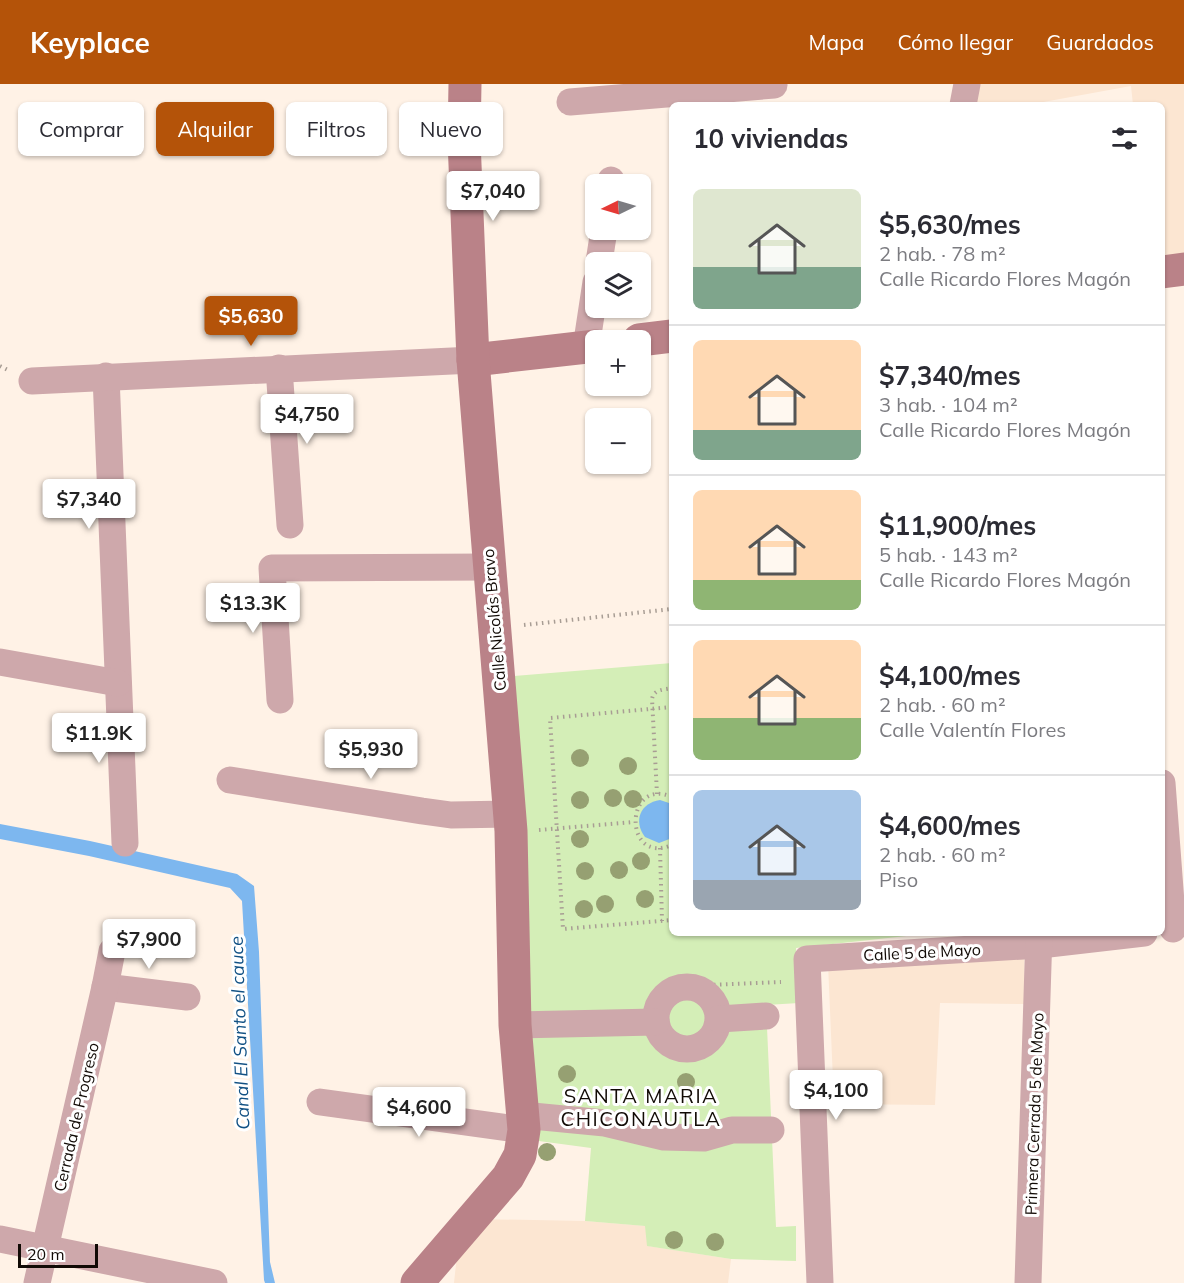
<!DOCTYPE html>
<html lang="es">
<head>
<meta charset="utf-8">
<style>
	:root { --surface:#fff; --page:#f7f7f7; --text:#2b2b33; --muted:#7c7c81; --line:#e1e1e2; --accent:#b45309 }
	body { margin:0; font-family:Mulish,sans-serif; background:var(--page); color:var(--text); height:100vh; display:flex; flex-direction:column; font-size:22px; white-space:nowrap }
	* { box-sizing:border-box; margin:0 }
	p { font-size:20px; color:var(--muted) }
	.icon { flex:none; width:33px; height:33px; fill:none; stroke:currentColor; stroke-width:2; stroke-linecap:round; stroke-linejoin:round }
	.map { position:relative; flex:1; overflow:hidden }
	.panel { position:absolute; left:669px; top:18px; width:496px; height:834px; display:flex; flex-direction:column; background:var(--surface); border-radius:9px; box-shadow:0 2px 4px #0004 }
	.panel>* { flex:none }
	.banner { position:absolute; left:18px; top:18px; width:561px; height:54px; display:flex; gap:12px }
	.needle { width:39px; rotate:265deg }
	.controls { position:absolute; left:585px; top:90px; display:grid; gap:12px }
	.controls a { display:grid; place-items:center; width:66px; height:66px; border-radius:9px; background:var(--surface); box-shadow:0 2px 4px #0004; font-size:30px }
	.scale { position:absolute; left:18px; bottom:15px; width:80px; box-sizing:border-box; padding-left:6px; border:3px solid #110a05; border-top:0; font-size:16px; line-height:21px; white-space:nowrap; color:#110a05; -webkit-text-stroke:4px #fff; paint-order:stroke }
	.price { position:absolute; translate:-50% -51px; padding:0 14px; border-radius:6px; background:#fff; color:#222; font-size:20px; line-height:39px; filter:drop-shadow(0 2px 3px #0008) }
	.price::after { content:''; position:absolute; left:50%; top:36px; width:18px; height:14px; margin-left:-9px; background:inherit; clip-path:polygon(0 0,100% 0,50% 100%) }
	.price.on { background:var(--accent); color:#fff }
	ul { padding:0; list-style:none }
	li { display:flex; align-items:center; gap:18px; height:150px; padding:0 24px }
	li+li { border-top:2px solid var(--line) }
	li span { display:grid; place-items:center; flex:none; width:168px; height:120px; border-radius:9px; color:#555 }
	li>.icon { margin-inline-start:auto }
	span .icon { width:72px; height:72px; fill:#fffc; stroke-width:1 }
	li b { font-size:26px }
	h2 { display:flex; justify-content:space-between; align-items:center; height:72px; padding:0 24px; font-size:26px }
	.pill { padding:0 21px; border-radius:9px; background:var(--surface); box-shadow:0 2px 4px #0004; font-size:21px; line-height:54px }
	.pill.on { background:var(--accent); color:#fff }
	header { display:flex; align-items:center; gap:36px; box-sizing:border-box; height:84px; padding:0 30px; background:var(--accent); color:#fff }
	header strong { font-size:28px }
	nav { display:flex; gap:33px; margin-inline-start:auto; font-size:21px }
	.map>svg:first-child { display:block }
	.built { fill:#fce6d2 }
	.green { fill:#d4eeb7 }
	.water { fill:#7db7ef }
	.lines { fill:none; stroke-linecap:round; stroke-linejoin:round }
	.path { stroke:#a89d94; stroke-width:4; stroke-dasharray:1.5 4.5; stroke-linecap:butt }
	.street { stroke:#cea8ab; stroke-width:27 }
	.secondary { stroke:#ba8288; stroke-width:33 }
	.tree { fill:#96a072 }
	.labels { text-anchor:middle; stroke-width:6; stroke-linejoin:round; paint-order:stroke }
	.street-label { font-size:16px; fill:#110a05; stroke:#fff }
	.water-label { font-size:18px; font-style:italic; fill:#125184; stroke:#fff }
	.quarter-label { font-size:20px; letter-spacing:1.5px; fill:#110a05; stroke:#fff }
</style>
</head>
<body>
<header>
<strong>Keyplace</strong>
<nav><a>Mapa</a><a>Cómo llegar</a><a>Guardados</a></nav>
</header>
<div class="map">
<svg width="1184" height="1199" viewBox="0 0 1184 1199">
	<rect width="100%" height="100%" fill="#fff2e6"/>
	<g class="built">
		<path d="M971,0H1184V174L1163,176L1162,21H1133L1131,2L1027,21H967Z"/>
		<path d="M1024,864L1025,920L940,919L935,1021L834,1020L828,879Z"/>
		<path d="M475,1135L585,1137L646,1142L648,1162L731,1175L728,1199H454L459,1152Z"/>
	</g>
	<path class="green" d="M672,579V849H934L796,864L799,919L766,921L776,1143L796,1142V1177L731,1175L647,1162L645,1142L585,1137L591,1064L524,1055L491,594Z"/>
	<g class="water">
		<path d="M660,716L672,720V754L659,759L645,753C633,737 640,719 660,716Z"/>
		<path d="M0,740L90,757L237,790L254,802L259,868L270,1178L275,1199H265L264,1196L242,817L230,804L89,772L0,755Z"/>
	</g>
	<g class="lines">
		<g class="path">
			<path d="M0,282L10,287"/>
			<path d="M524,541L672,525"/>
			<path d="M672,623L550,634L563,845L672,836"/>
			<path d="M657,710L652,615C654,605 663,606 672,604"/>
			<path d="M672,713C624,692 623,782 672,761"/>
			<path d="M539,746L634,738"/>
			<path d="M660,764L662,837"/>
			<path d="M684,902L781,898"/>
		</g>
		<g class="street">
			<path d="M570,18L774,1"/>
			<path d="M963,21L967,0"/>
			<path d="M610,100L611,96"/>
			<path d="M599,178L604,146"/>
			<path d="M586,264L596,198"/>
			<path d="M279,284L290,441"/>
			<path d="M106,292L125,759"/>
			<path d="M32,297L473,276"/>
			<path d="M0,578L118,599"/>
			<path d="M280,616L272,484L490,483"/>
			<path d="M230,696L422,727L451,731L510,730"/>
			<path d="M1162,699L1173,845"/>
			<circle cx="687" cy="934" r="31"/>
			<path d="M105,903L187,913"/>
			<path d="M719,935L766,932"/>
			<path d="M515,941L656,938"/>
			<path d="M320,1018L524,1046"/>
			<path d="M522,1031L605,1039L664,1053L704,1054L732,1046H771"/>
			<path d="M0,1155L214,1199"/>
			<path d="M37,1199L105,903L112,867"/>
			<path d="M820,1199L807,875L1040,861L1144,849"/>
			<path d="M1028,1199L1039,849"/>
		</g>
		<g class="secondary">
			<path d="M1162,188L1184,185"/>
			<path d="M639,256L672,252"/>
			<path d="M473,276L596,262"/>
			<path d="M417,1199L508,1093L520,1071L524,1046L515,941L511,747L473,276L464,56L465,0"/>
		</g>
	</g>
	<g class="tree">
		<circle cx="580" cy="674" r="9"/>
		<circle cx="628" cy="682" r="9"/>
		<circle cx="613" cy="714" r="9"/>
		<circle cx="633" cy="715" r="9"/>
		<circle cx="580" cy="716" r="9"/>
		<circle cx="580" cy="755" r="9"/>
		<circle cx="641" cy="777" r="9"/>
		<circle cx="619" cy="786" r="9"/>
		<circle cx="585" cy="787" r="9"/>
		<circle cx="645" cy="815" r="9"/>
		<circle cx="605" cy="820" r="9"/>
		<circle cx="584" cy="825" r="9"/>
		<circle cx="567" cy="990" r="9"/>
		<circle cx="686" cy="998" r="9"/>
		<circle cx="547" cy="1068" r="9"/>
		<circle cx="674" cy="1156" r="9"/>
		<circle cx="715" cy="1158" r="9"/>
	</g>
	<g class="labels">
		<g class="street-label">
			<text transform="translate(494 536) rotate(-95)" y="6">Calle Nicolás Bravo</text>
			<text transform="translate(922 868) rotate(-3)" y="6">Calle 5 de Mayo</text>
			<text transform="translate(1034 1030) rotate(-88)" y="6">Primera Cerrada 5 de Mayo</text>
			<text transform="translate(76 1033) rotate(-77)" y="6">Cerrada de Progreso</text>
		</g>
		<g class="water-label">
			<text transform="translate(240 949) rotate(-92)" y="6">Canal El Santo el cauce</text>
		</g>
		<g class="quarter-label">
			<text x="641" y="1019">SANTA MARIA<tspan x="641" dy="23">CHICONAUTLA</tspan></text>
		</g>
	</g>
</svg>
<div class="controls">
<a><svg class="needle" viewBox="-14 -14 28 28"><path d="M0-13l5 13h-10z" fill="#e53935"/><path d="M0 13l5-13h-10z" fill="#7c7c81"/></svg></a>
<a><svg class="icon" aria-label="layers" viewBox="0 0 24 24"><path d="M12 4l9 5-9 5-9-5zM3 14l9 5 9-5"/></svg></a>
<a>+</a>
<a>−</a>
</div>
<div class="scale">20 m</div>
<b class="price" style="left:493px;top:138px">$7,040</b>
<b class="price on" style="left:251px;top:263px">$5,630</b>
<b class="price" style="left:307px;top:361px">$4,750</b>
<b class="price" style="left:89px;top:446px">$7,340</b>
<b class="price" style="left:253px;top:550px">$13.3K</b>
<b class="price" style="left:99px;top:680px">$11.9K</b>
<b class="price" style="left:371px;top:696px">$5,930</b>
<b class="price" style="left:149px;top:886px">$7,900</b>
<b class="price" style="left:836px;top:1037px">$4,100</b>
<b class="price" style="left:419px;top:1054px">$4,600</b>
<div class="banner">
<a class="pill">Comprar</a>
<a class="pill on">Alquilar</a>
<a class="pill">Filtros</a>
<a class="pill">Nuevo</a>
</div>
<section class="panel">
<h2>10 viviendas<svg class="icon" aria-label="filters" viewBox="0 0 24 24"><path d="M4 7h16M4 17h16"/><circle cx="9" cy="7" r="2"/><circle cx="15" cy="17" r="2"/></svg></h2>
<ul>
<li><span style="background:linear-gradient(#dfe7d0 65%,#7fa58c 0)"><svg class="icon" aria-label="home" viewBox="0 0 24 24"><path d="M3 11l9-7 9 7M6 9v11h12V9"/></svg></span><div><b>$5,630/mes</b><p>2 hab. · 78 m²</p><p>Calle Ricardo Flores Magón</p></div></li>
<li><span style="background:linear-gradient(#ffd9b3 75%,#7fa58c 0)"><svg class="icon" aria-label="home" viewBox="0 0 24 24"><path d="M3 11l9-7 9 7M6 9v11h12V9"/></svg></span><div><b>$7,340/mes</b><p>3 hab. · 104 m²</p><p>Calle Ricardo Flores Magón</p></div></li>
<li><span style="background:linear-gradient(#ffd9b3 75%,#8fb573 0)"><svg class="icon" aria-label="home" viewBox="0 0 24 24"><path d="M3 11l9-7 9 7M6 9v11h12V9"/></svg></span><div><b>$11,900/mes</b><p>5 hab. · 143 m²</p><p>Calle Ricardo Flores Magón</p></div></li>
<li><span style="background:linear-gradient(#ffd9b3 65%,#8fb573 0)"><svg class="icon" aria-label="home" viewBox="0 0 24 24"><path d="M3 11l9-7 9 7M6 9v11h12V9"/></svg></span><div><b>$4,100/mes</b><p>2 hab. · 60 m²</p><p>Calle Valentín Flores</p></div></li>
<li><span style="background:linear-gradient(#a9c7e8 75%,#9aa5b1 0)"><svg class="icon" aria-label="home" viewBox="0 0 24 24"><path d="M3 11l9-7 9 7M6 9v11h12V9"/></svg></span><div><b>$4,600/mes</b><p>2 hab. · 60 m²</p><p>Piso</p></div></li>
</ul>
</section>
</div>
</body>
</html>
